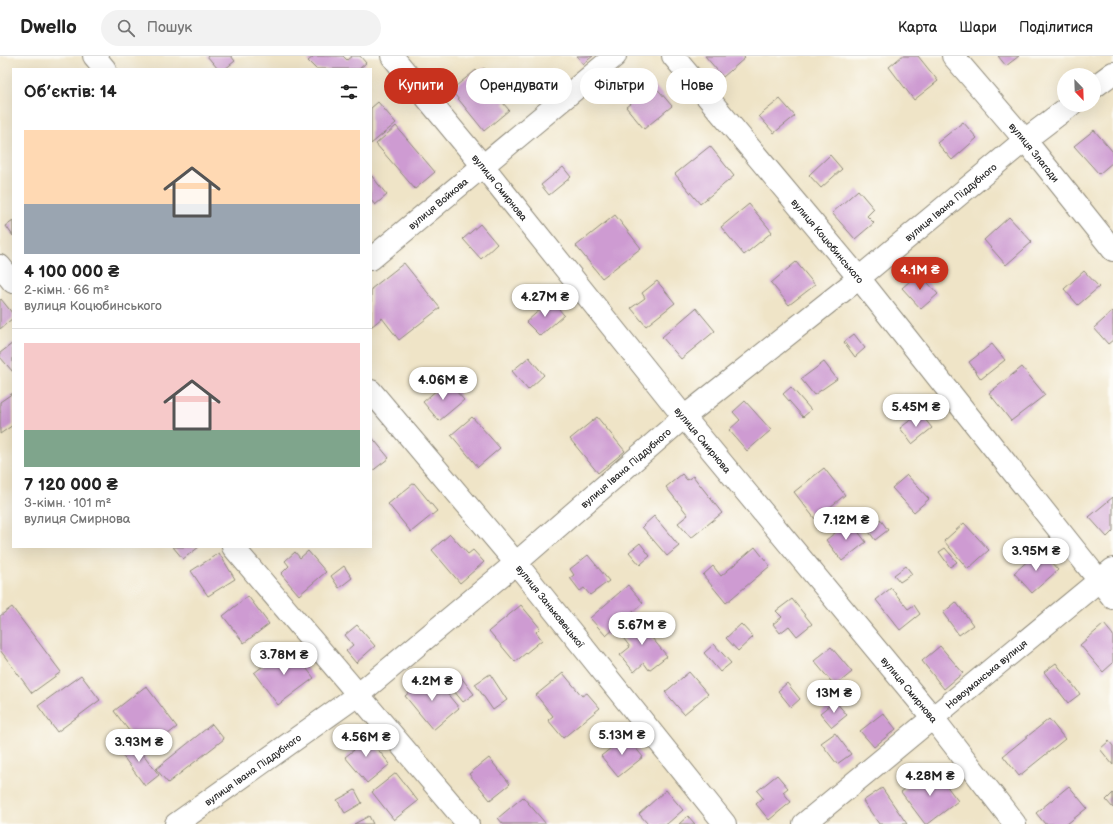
<!DOCTYPE html>
<html lang="uk">
<head>
<meta charset="utf-8">
<style>
	:root { --surface:#fff; --page:#f2f2f2; --text:#222; --muted:#767676; --line:#e0e0e0; --accent:#c8321e }
	body { margin:0; font-family:"Balsamiq Sans",sans-serif; background:var(--page); color:var(--text); height:100vh; display:flex; flex-direction:column; font-size:15px; white-space:nowrap }
	* { box-sizing:border-box; margin:0 }
	p { font-size:13px; color:var(--muted) }
	.icon { flex:none; width:22px; height:22px; fill:none; stroke:currentColor; stroke-width:2; stroke-linecap:round; stroke-linejoin:round }
	.map { position:relative; flex:1; overflow:hidden }
	.drawer { position:absolute; left:12px; top:12px; width:360px; height:480px; display:flex; flex-direction:column; background:var(--surface); border-radius:0px; box-shadow:0 4px 16px #0002 }
	.drawer>* { flex:none }
	.hud { position:absolute; left:384px; top:12px; width:380px; height:36px; display:flex; gap:8px }
	.needle { width:26px; rotate:157deg }
	.tools { position:absolute; left:1057px; top:12px; display:grid; gap:8px }
	.tools a { display:grid; place-items:center; width:44px; height:44px; border-radius:50%; background:var(--surface); box-shadow:0 4px 16px #0002; font-size:20px }
	.price { position:absolute; translate:-50% -34px; padding:0 9px; border-radius:14px; background:#fff; color:#222; font-size:13px; line-height:26px; filter:drop-shadow(0 1px 2px #0008) }
	.price::after { content:''; position:absolute; left:50%; top:24px; width:12px; height:9px; margin-left:-6px; background:inherit; clip-path:polygon(0 0,100% 0,50% 100%) }
	.price.active { background:var(--accent); color:#fff }
	ul { padding:0; list-style:none }
	li { display:grid; align-content:center; gap:8px; height:212px; padding:0 12px }
	li+li { border-top:1px solid var(--line) }
	li span { display:grid; place-items:center; height:124px; border-radius:0px; color:#555 }
	li>.icon { margin-inline-start:auto }
	span .icon { width:72px; height:72px; fill:#fffc; stroke-width:1 }
	li b { font-size:17px }
	h2 { display:flex; justify-content:space-between; align-items:center; height:48px; padding:0 12px; font-size:17px }
	.chip { padding:0 14px; border-radius:18px; background:var(--surface); box-shadow:0 4px 16px #0002; font-size:14px; line-height:36px }
	.chip.active { background:var(--accent); color:#fff }
	header { display:flex; align-items:center; gap:24px; box-sizing:border-box; height:56px; padding:0 20px; background:var(--surface); border-bottom:1px solid var(--line) }
	header strong { font-size:19px }
	nav { display:flex; gap:22px; margin-inline-start:auto; font-size:14px }
	.search { width:280px; height:36px; background:var(--page); display:flex; align-items:center; gap:10px; box-sizing:border-box; padding:0 14px; border-radius:22px; color:var(--muted); font-size:15px }
	.map>svg:first-child { display:block }
	.building { fill:#ce9bd2 }
	.lines { fill:none; stroke-linecap:round; stroke-linejoin:round }
	.minor-casing { stroke:#8d8879; stroke-width:24 }
	.minor { stroke:#fff; stroke-width:22 }
	.labels { text-anchor:middle; stroke-width:3; stroke-linejoin:round; paint-order:stroke }
	.street-label { font-size:10px; fill:#2b2b2b; stroke:#fdfcf7 }
</style>
</head>
<body>
<header>
<strong>Dwello</strong>
<div class="search"><svg class="icon" aria-label="search" viewBox="0 0 24 24"><circle cx="10" cy="10" r="6"/><path d="M15 15l6 6"/></svg>Пошук</div>
<nav><a>Карта</a><a>Шари</a><a>Поділитися</a></nav>
</header>
<div class="map">
<svg width="1113" height="768" viewBox="0 0 1113 768">
	<rect width="100%" height="100%" fill="#fdfcf7"/>
	<filter id="ink" filterUnits="userSpaceOnUse"><feTurbulence type="fractalNoise" baseFrequency=".025" numOctaves="2"/><feDisplacementMap in="SourceGraphic" scale="8" xChannelSelector="R" yChannelSelector="G"/><feConvolveMatrix kernelMatrix="1 2 1 2 8 2 1 2 1" color-interpolation-filters="sRGB"/></filter>
	<filter id="wash" filterUnits="userSpaceOnUse"><feTurbulence type="fractalNoise" baseFrequency=".012" numOctaves="4" result="noise"/><feDisplacementMap in="SourceGraphic" scale="16" xChannelSelector="R" yChannelSelector="G"/><feGaussianBlur stdDeviation="0.9" result="paint"/><feColorMatrix in="noise" values="0 0 0 0 0 0 0 0 0 0 0 0 0 0 0 0 0 1.4 0 .05"/><feComposite in="paint" operator="in"/></filter>
	<g filter="url(#wash)">
		<rect width="100%" height="100%" fill="#efe4c7"/>
		<g id="blocks">
			<g class="building">
				<path d="M207,0H231L235,5L225,13H218Z"/>
				<path d="M314,0H343L347,4L352,0H360L366,7L359,13H316L308,5Z"/>
				<path d="M577,0H593L583,8Z"/>
				<path d="M705,0H743L745,2L723,21Z"/>
				<path d="M902,0H918L938,25L914,44L889,11Z"/>
				<path d="M998,0H1019L1006,10Z"/>
				<path d="M484,12L509,43L503,47L509,54L484,75L451,34L476,14L478,17Z"/>
				<path d="M654,29L672,50L644,73L626,51Z"/>
				<path d="M780,43L795,60L774,77L759,60Z"/>
				<path d="M378,46L396,67L371,88V52Z"/>
				<path d="M963,66L977,82L952,104L937,87Z"/>
				<path d="M396,70L435,116L415,133L376,88Z"/>
				<path d="M1094,74L1113,96V106L1099,118L1074,90Z"/>
				<path d="M710,90L734,120L700,148L675,118Z"/>
				<path d="M830,99L842,113L821,132L809,119Z"/>
				<path d="M563,111L571,121L549,139L541,129Z"/>
				<path d="M371,119L387,139L375,149L371,144Z"/>
				<path d="M858,134L874,153L867,160L874,167L855,183L832,157Z"/>
				<path d="M749,148L772,176L744,199L721,171Z"/>
				<path d="M615,159L641,192L602,222L576,190Z"/>
				<path d="M1009,161L1032,186L1006,209L984,184Z"/>
				<path d="M13,165V180L6,170Z"/>
				<path d="M480,168L497,188L481,203L463,183Z"/>
				<path d="M796,206L815,229L789,249L771,227Z"/>
				<path d="M404,207L440,252L399,284L382,262L371,271V233Z"/>
				<path d="M1084,215L1099,231L1078,249L1064,233Z"/>
				<path d="M919,217L938,238L921,253L902,232Z"/>
				<path d="M657,225L675,247L646,270L631,252L645,242L642,237Z"/>
				<path d="M1,243L13,258V262L0,273V244Z"/>
				<path d="M551,244L564,259L540,280L526,266Z"/>
				<path d="M696,252L715,275L681,303L662,281Z"/>
				<path d="M1113,255V284L1108,288L1094,272Z"/>
				<path d="M854,278L865,292L855,301L844,286Z"/>
				<path d="M13,287V316L0,301V297Z"/>
				<path d="M992,288L1005,304L981,323L969,306Z"/>
				<path d="M529,301L544,319L528,334L512,315Z"/>
				<path d="M824,306L837,323L814,339L801,323Z"/>
				<path d="M1022,311L1045,339L1011,365L989,337Z"/>
				<path d="M447,325L464,344L439,365L423,346Z"/>
				<path d="M791,331L811,354L803,361L783,338Z"/>
				<path d="M13,337V369L0,378V357L1,356L0,354V346Z"/>
				<path d="M745,345L771,374L747,395L729,374L740,364L733,356Z"/>
				<path d="M920,357L932,372L912,388L900,372Z"/>
				<path d="M472,361L500,392L478,411L451,379Z"/>
				<path d="M597,361L625,395L598,417L570,383Z"/>
				<path d="M371,380L389,402L371,416Z"/>
				<path d="M824,412L845,439L815,463L794,436Z"/>
				<path d="M682,418L687,424L693,420L722,457L691,482L678,467L688,459L666,431Z"/>
				<path d="M907,419L929,443L914,456L892,432Z"/>
				<path d="M414,427L437,455L411,476L388,448Z"/>
				<path d="M1113,441V475L1107,481L1089,461Z"/>
				<path d="M654,460L679,490L667,500L642,471Z"/>
				<path d="M880,463L888,474L875,484L867,473Z"/>
				<path d="M850,465L866,486L842,505L826,484Z"/>
				<path d="M964,467L989,494L968,513L944,485Z"/>
				<path d="M450,478L468,498L473,494L484,506L460,527L432,494Z"/>
				<path d="M640,487L650,500L640,509L629,496Z"/>
				<path d="M173,491H199L183,503Z"/>
				<path d="M755,491L770,510L726,547L703,519L713,510L721,520Z"/>
				<path d="M945,492L957,506L950,511L939,496Z"/>
				<path d="M1040,494L1058,514L1032,537L1014,517Z"/>
				<path d="M308,495L326,516L299,539L281,518L289,510L285,505L295,496L300,502Z"/>
				<path d="M219,497L235,523L208,540L191,515Z"/>
				<path d="M588,499L609,525L590,539L584,532L580,535L570,522L574,519L570,513Z"/>
				<path d="M344,510L352,522L339,532L331,520Z"/>
				<path d="M906,510L912,518L900,526L894,519Z"/>
				<path d="M628,529L643,547L606,580L590,562Z"/>
				<path d="M891,532L908,553L914,549L920,558L900,574L876,544Z"/>
				<path d="M248,540L269,568L244,587L223,560Z"/>
				<path d="M792,543L812,568L797,580L789,570L780,577L773,568L782,561L776,555Z"/>
				<path d="M956,546L973,569L959,579L943,557Z"/>
				<path d="M521,549L540,572L536,576L542,584L515,606L489,575Z"/>
				<path d="M12,551L61,616L32,637L0,594V560Z"/>
				<path d="M646,559L659,576L652,582L667,600L649,614L644,607L634,616L620,599L630,591L621,579Z"/>
				<path d="M741,568L753,581L738,595L726,582Z"/>
				<path d="M1104,568L1113,579V592L1112,593L1113,595V607L1103,616L1080,589Z"/>
				<path d="M357,569L375,590L356,607L346,595L353,589L345,579Z"/>
				<path d="M714,588L731,607L720,616L704,597Z"/>
				<path d="M289,590L314,622L278,649L254,617Z"/>
				<path d="M940,590L963,617L944,633L922,605Z"/>
				<path d="M831,591L852,616L835,630L814,605Z"/>
				<path d="M1056,607L1080,638L1068,647L1044,616Z"/>
				<path d="M689,616L708,638L684,658L665,636Z"/>
				<path d="M563,617L582,640L587,637L600,652L563,682L548,664L553,660L536,639Z"/>
				<path d="M431,618L459,652L433,674L405,640Z"/>
				<path d="M490,618L507,644L493,654L475,628Z"/>
				<path d="M81,619L100,644L57,676L38,650Z"/>
				<path d="M460,620L474,638L463,646L449,629Z"/>
				<path d="M787,627L800,643L791,651L778,635Z"/>
				<path d="M146,630L177,671L145,696L114,655Z"/>
				<path d="M835,645L847,659L832,671L820,657Z"/>
				<path d="M883,657L896,673L874,691L860,675Z"/>
				<path d="M1049,663L1065,683L1019,720L1003,700Z"/>
				<path d="M212,668L224,683L168,727L156,713Z"/>
				<path d="M363,676L390,708L367,727L345,701L354,694L349,688Z"/>
				<path d="M835,677L851,698L837,708L821,687Z"/>
				<path d="M626,680L643,701L618,721L601,700Z"/>
				<path d="M133,685L159,719L145,730L119,695Z"/>
				<path d="M1109,685L1113,690V709L1100,693Z"/>
				<path d="M489,702L510,728L490,744L469,718Z"/>
				<path d="M933,712L958,745L928,768H925L901,736Z"/>
				<path d="M396,717L418,745L394,764L372,736Z"/>
				<path d="M777,719L788,732L783,736L791,746L769,764L756,748L763,742L757,735Z"/>
				<path d="M1069,730L1087,752L1067,768H1045L1036,757Z"/>
				<path d="M882,732L907,768H879L863,745Z"/>
				<path d="M355,734L362,747L345,757L337,744Z"/>
				<path d="M666,734L683,754L667,768H648L639,758Z"/>
				<path d="M1113,737V752L1106,744Z"/>
				<path d="M523,741L546,768H503L498,762Z"/>
				<path d="M369,760L373,768H354Z"/>
				<path d="M688,760L695,768H679Z"/>
			</g>
		</g>
	</g>
	<g filter="url(#ink)">
		<use href="#blocks" fill-opacity="0" stroke="#8d8879" stroke-width="1"/>
		<g class="lines">
			<g class="minor-casing">
				<g id="minor">
					<path d="M94,0L105,13"/>
					<path id="s1" d="M392,0L483,110L684,361L933,662L1015,768"/>
					<path id="s2" d="M673,0L859,222L1113,542"/>
					<path id="s3" d="M953,0L1025,84L1113,194"/>
					<path d="M1094,31L1113,17"/>
					<path id="s4" d="M371,203L615,0"/>
					<path d="M0,210L13,226"/>
					<path id="s5" d="M371,335L516,507L725,768"/>
					<path d="M233,491L468,768"/>
					<path id="s6" d="M176,768L359,638L516,507L684,361L859,222L1025,84L1071,49"/>
					<path id="s7" d="M804,768L1113,513"/>
				</g>
			</g>
			<use href="#minor" class="minor"/>
		</g>
	</g>
	<g class="labels">
		<g class="street-label">
			<text dy="4" stroke="none"><textPath href="#s3" startOffset="126">вулиця Злагоди</textPath></text>
			<text dy="4" stroke="none"><textPath href="#s1" startOffset="170">вулиця Смирнова</textPath></text>
			<text dy="4" stroke="none"><textPath href="#s6" startOffset="994">вулиця Івана Піддубного</textPath></text>
			<text dy="4" stroke="none"><textPath href="#s4" startOffset="87">вулиця Войкова</textPath></text>
			<text dy="4" stroke="none"><textPath href="#s2" startOffset="241">вулиця Коцюбинського</textPath></text>
			<text dy="4" stroke="none"><textPath href="#s1" startOffset="494">вулиця Смирнова</textPath></text>
			<text dy="4" stroke="none"><textPath href="#s6" startOffset="574">вулиця Івана Піддубного</textPath></text>
			<text dy="4" stroke="none"><textPath href="#s5" startOffset="280">вулиця Заньковецької</textPath></text>
			<text dy="4" stroke="none"><textPath href="#s7" startOffset="236">Новоуманська вулиця</textPath></text>
			<text dy="4" stroke="none"><textPath href="#s1" startOffset="818">вулиця Смирнова</textPath></text>
			<text dy="4" stroke="none"><textPath href="#s6" startOffset="94">вулиця Івана Піддубного</textPath></text>
		</g>
	</g>
</svg>
<div class="tools">
<a><svg class="needle" viewBox="-14 -14 28 28"><path d="M0-13l5 13h-10z" fill="#e53935"/><path d="M0 13l5-13h-10z" fill="#767676"/></svg></a>
</div>
<b class="price active" style="left:920px;top:235px">4.1M ₴</b>
<b class="price" style="left:545px;top:262px">4.27M ₴</b>
<b class="price" style="left:443px;top:345px">4.06M ₴</b>
<b class="price" style="left:916px;top:372px">5.45M ₴</b>
<b class="price" style="left:846px;top:485px">7.12M ₴</b>
<b class="price" style="left:1036px;top:516px">3.95M ₴</b>
<b class="price" style="left:642px;top:590px">5.67M ₴</b>
<b class="price" style="left:284px;top:620px">3.78M ₴</b>
<b class="price" style="left:432px;top:646px">4.2M ₴</b>
<b class="price" style="left:834px;top:658px">13M ₴</b>
<b class="price" style="left:622px;top:700px">5.13M ₴</b>
<b class="price" style="left:366px;top:702px">4.56M ₴</b>
<b class="price" style="left:139px;top:707px">3.93M ₴</b>
<b class="price" style="left:930px;top:741px">4.28M ₴</b>
<div class="hud">
<a class="chip active">Купити</a>
<a class="chip">Орендувати</a>
<a class="chip">Фільтри</a>
<a class="chip">Нове</a>
</div>
<section class="drawer">
<h2>Об’єктів: 14<svg class="icon" aria-label="filters" viewBox="0 0 24 24"><path d="M4 7h16M4 17h16"/><circle cx="9" cy="7" r="2"/><circle cx="15" cy="17" r="2"/></svg></h2>
<ul>
<li><span style="background:linear-gradient(#ffd9b3 60%,#9aa5b1 0)"><svg class="icon" aria-label="home" viewBox="0 0 24 24"><path d="M3 11l9-7 9 7M6 9v11h12V9"/></svg></span><div><b>4 100 000 ₴</b><p>2-кімн. · 66 m²</p><p>вулиця Коцюбинського</p></div></li>
<li><span style="background:linear-gradient(#f6c9c9 70%,#7fa58c 0)"><svg class="icon" aria-label="home" viewBox="0 0 24 24"><path d="M3 11l9-7 9 7M6 9v11h12V9"/></svg></span><div><b>7 120 000 ₴</b><p>3-кімн. · 101 m²</p><p>вулиця Смирнова</p></div></li>
</ul>
</section>
</div>
</body>
</html>
